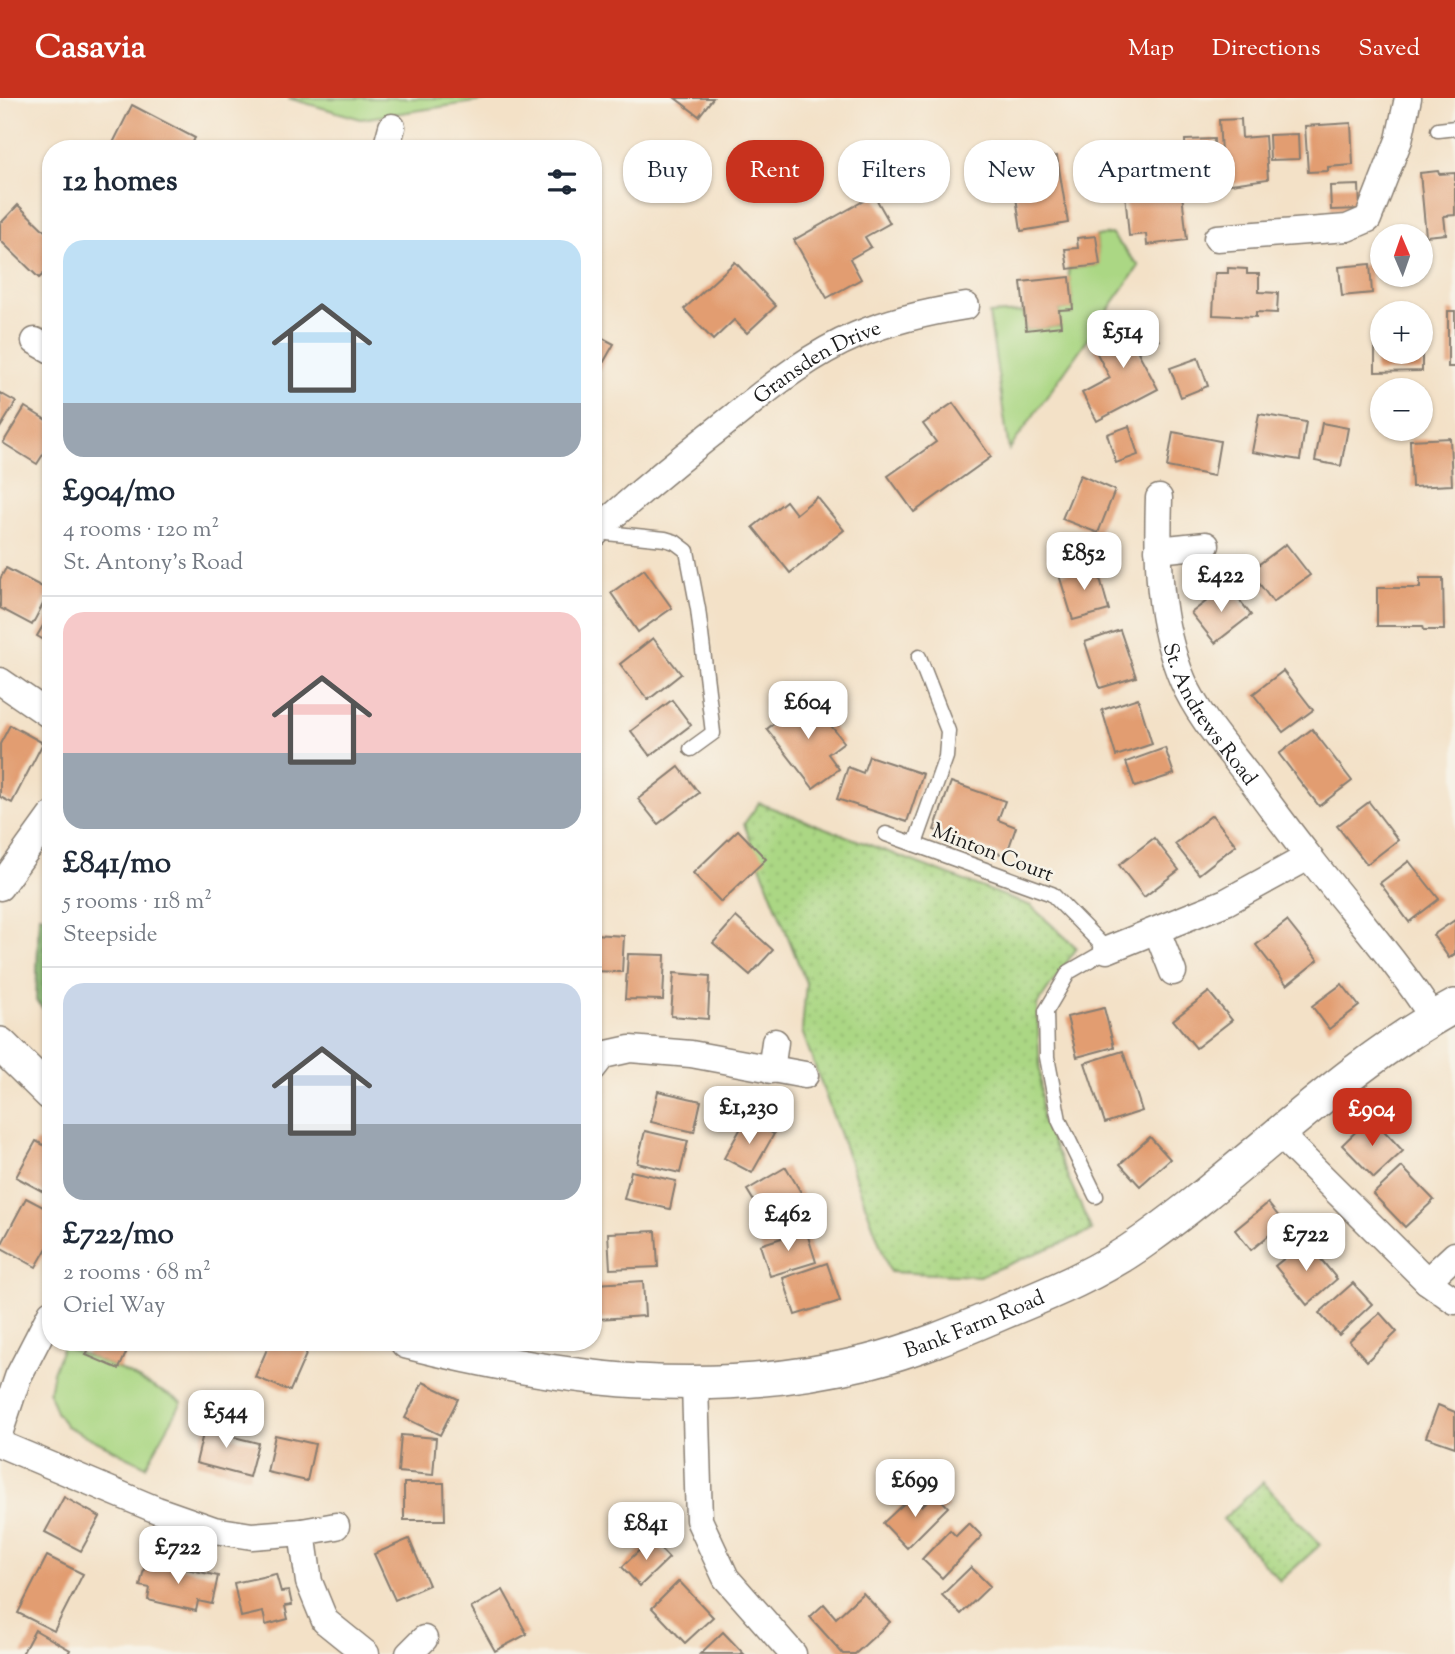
<!DOCTYPE html>
<html lang="en">
<head>
<meta charset="utf-8">
<style>
	:root { --surface:#fff; --page:#f6f6f7; --text:#1f2937; --muted:#747a83; --line:#e0e1e3; --accent:#c8321e }
	body { margin:0; font-family:"Sorts Mill Goudy",serif; background:var(--page); color:var(--text); height:100vh; display:flex; flex-direction:column; font-size:26px; white-space:nowrap }
	* { box-sizing:border-box; margin:0 }
	p { font-size:23px; color:var(--muted) }
	.icon { flex:none; width:38px; height:38px; fill:none; stroke:currentColor; stroke-width:2; stroke-linecap:round; stroke-linejoin:round }
	.map { position:relative; flex:1; overflow:hidden }
	.sheet { position:absolute; left:42px; top:42px; width:560px; height:1211px; display:flex; flex-direction:column; background:var(--surface); border-radius:28px; box-shadow:0 2px 5px #0004 }
	.sheet>* { flex:none }
	.top-card { position:absolute; left:623px; top:42px; width:665px; height:63px; display:flex; gap:14px }
	.needle { width:46px; rotate:358deg }
	.buttons { position:absolute; left:1370px; top:126px; display:grid; gap:14px }
	.buttons a { display:grid; place-items:center; width:63px; height:63px; border-radius:50%; background:var(--surface); box-shadow:0 2px 5px #0004; font-size:35px }
	.price { position:absolute; translate:-50% -60px; padding:0 16px; border-radius:14px; background:#fff; color:#222; font-size:23px; line-height:46px; filter:drop-shadow(0 2px 4px #0008) }
	.price::after { content:''; position:absolute; left:50%; top:42px; width:21px; height:16px; margin-left:-10px; background:inherit; clip-path:polygon(0 0,100% 0,50% 100%) }
	.price.active { background:var(--accent); color:#fff }
	ul { padding:0; list-style:none }
	li { display:grid; align-content:center; gap:14px; height:371px; padding:0 21px }
	li+li { border-top:2px solid var(--line) }
	li span { display:grid; place-items:center; height:217px; border-radius:21px; color:#555 }
	li>.icon { margin-inline-start:auto }
	span .icon { width:126px; height:126px; fill:#fffc; stroke-width:1 }
	li b { font-size:30px }
	h2 { display:flex; justify-content:space-between; align-items:center; height:84px; padding:0 21px; font-size:30px }
	.pill { padding:0 24px; border-radius:28px; background:var(--surface); box-shadow:0 2px 5px #0004; font-size:24px; line-height:63px }
	.pill.active { background:var(--accent); color:#fff }
	header { display:flex; align-items:center; gap:42px; box-sizing:border-box; height:98px; padding:0 35px; background:var(--accent); color:#fff }
	header strong { font-size:33px }
	nav { display:flex; gap:38px; margin-inline-start:auto; font-size:24px }
	.map>svg:first-child { display:block }
	.green { fill:#abd784; stroke:#647a50; stroke-width:2 }
	.forest { fill:url(#forest-firs); stroke:#526a47; stroke-width:2 }
	.park { fill:url(#park-dots); stroke:#647a50; stroke-width:2 }
	.building { fill:#e29d71 }
	.lines { fill:none; stroke-linecap:round; stroke-linejoin:round }
	.service-casing { stroke:#887e72; stroke-width:17 }
	.minor-casing { stroke:#887e72; stroke-width:29 }
	.tertiary-casing { stroke:#887e72; stroke-width:36 }
	.service { stroke:#fff; stroke-width:14 }
	.minor { stroke:#fff; stroke-width:26 }
	.tertiary { stroke:#fff; stroke-width:33 }
	.labels { text-anchor:middle; stroke-width:5; stroke-linejoin:round; paint-order:stroke }
	.street-label { font-size:21px; fill:#1c1c1c; stroke:#f7f3e8 }
</style>
</head>
<body>
<header>
<strong>Casavia</strong>
<nav><a>Map</a><a>Directions</a><a>Saved</a></nav>
</header>
<div class="map">
<svg width="1455" height="1556" viewBox="0 0 1455 1556">
	<defs>
		<pattern id="forest-firs" width="22" height="20" patternUnits="userSpaceOnUse" patternTransform="scale(1.75)"><rect width="22" height="20" fill="#88b872"/><path d="M5 1l3.5 6h-7zM16 11l3.5 6h-7z" fill="#6e955d"/></pattern>
		<pattern id="park-dots" width="8" height="8" patternUnits="userSpaceOnUse" patternTransform="scale(1.75)"><rect width="8" height="8" fill="#abd784"/><path d="M2 2h.1M6 6h.1" fill="none" stroke="#93b871" stroke-width="1.8" stroke-linecap="round"/></pattern>
	</defs>
	<rect width="100%" height="100%" fill="#f7f3e8"/>
	<filter id="ink" filterUnits="userSpaceOnUse"><feTurbulence type="fractalNoise" baseFrequency=".0143" numOctaves="2"/><feDisplacementMap in="SourceGraphic" scale="14" xChannelSelector="R" yChannelSelector="G"/><feConvolveMatrix kernelMatrix="1 2 1 2 8 2 1 2 1" color-interpolation-filters="sRGB"/></filter>
	<filter id="wash" filterUnits="userSpaceOnUse"><feTurbulence type="fractalNoise" baseFrequency=".00686" numOctaves="4" result="noise"/><feDisplacementMap in="SourceGraphic" scale="28" xChannelSelector="R" yChannelSelector="G"/><feGaussianBlur stdDeviation="1.57" result="paint"/><feColorMatrix in="noise" values="0 0 0 0 0 0 0 0 0 0 0 0 0 0 0 0 0 1.4 0 .05"/><feComposite in="paint" operator="in"/></filter>
	<g filter="url(#wash)">
		<rect width="100%" height="100%" fill="#f3e1c7"/>
		<g class="green">
			<path d="M288,0H501L361,21Z"/>
			<path d="M1111,136L1139,168L1009,352L989,216L1024,214L1026,232L1060,228L1059,212L1073,210L1068,171L1099,167L1096,138Z"/>
			<path d="M63,1248L119,1271L182,1304L146,1368L66,1328L56,1314L49,1295L53,1274Z"/>
		</g>
		<path class="forest" d="M39,817L51,820V918L36,903Z"/>
		<g class="park">
			<path d="M759,705L1031,808L1077,850L1037,907L1042,1021L1092,1133L979,1178L890,1174L802,933L806,885L744,726Z"/>
			<path d="M1263,1384L1320,1447L1280,1483L1223,1421Z"/>
		</g>
		<g id="blocks">
			<g class="building">
				<path d="M675,0H713L699,18Z"/>
				<path d="M132,7L195,40L189,51H136L130,47L128,51H110Z"/>
				<path d="M1241,21L1242,40L1265,38L1268,81L1223,87L1219,22Z"/>
				<path d="M1351,25L1353,67L1328,69V73L1308,74L1305,28Z"/>
				<path d="M1298,36L1299,61L1270,62L1269,37Z"/>
				<path d="M1214,41L1215,66L1186,67L1185,42Z"/>
				<path d="M1057,58L1068,125L1021,133L1011,65Z"/>
				<path d="M1438,73L1439,76L1455,75V117L1444,118L1446,136L1426,138L1420,75Z"/>
				<path d="M1148,81L1149,91L1181,87L1187,142L1147,147L1146,136L1129,138L1124,84Z"/>
				<path d="M1359,87L1360,111L1331,112L1330,88Z"/>
				<path d="M874,97L890,125L865,139L871,149L850,161L861,181L827,200L794,142Z"/>
				<path d="M18,107L51,139V169L39,180L0,142V126Z"/>
				<path d="M1096,138L1100,167L1068,171L1065,151L1078,150L1077,140Z"/>
				<path d="M735,164L776,208L747,235L734,222L713,242L684,211Z"/>
				<path d="M1370,166L1372,195L1342,198L1339,169Z"/>
				<path d="M1228,170L1247,171V176H1259V194L1278,195L1277,215L1256,214V219L1213,217L1215,175H1228Z"/>
				<path d="M1070,179L1073,211L1059,212L1061,228L1026,232L1021,184Z"/>
				<rect x="1448" y="213" width="7" height="56"/>
				<path d="M1147,219L1159,243L1138,254L1158,291L1097,323L1082,295L1110,280L1093,248Z"/>
				<path d="M1382,221V254H1422V273L1375,274V234H1379V225Z"/>
				<path d="M593,235L614,246L593,283Z"/>
				<path d="M1198,260L1208,288L1181,299L1170,270Z"/>
				<path d="M0,295L16,304L0,330Z"/>
				<path d="M953,305L991,359L914,414L888,378L936,344L923,326Z"/>
				<path d="M25,309L51,325V344L37,366L3,345Z"/>
				<path d="M1259,316L1306,324L1300,362L1252,354Z"/>
				<path d="M1322,325L1348,330L1341,368L1315,363Z"/>
				<path d="M1129,328L1138,357L1116,365L1107,336Z"/>
				<path d="M1173,334L1220,343L1214,378L1167,369Z"/>
				<path d="M1450,340L1452,387L1412,389L1410,342Z"/>
				<path d="M1080,377L1115,392L1098,435L1062,421Z"/>
				<path d="M817,399L844,432L790,475L753,429L786,403L796,416Z"/>
				<path d="M1286,446L1310,477L1273,504L1250,473Z"/>
				<path d="M1096,466L1109,512L1073,522L1059,477Z"/>
				<path d="M6,470L50,493L32,527L0,510V481Z"/>
				<path d="M644,471L672,510L638,534L611,495Z"/>
				<path d="M1420,480H1443L1444,532H1424L1423,528H1377V490H1420Z"/>
				<path d="M1228,487L1251,517L1215,545L1191,515Z"/>
				<path d="M51,514V546L37,538Z"/>
				<path d="M1120,532L1136,579L1100,590L1085,544Z"/>
				<path d="M653,540L681,576L648,602L620,566Z"/>
				<path d="M1283,573L1313,612L1283,634L1253,596Z"/>
				<path d="M808,599L844,644L828,656L839,671L813,690L767,631Z"/>
				<path d="M1138,600L1152,646L1116,658L1102,612Z"/>
				<path d="M672,602L691,627L650,658L631,633Z"/>
				<path d="M10,627L43,645L12,705L0,699V646Z"/>
				<path d="M1312,631L1352,683L1319,708L1279,656Z"/>
				<path d="M1165,650L1174,676L1135,689L1126,664Z"/>
				<path d="M869,658L923,676L907,724L837,701L848,669L863,675Z"/>
				<path d="M679,669L699,695L658,726L638,701Z"/>
				<path d="M951,684L1005,703L998,722L1016,729L1006,758L934,732Z"/>
				<path d="M1369,704L1398,742L1367,766L1337,728Z"/>
				<path d="M1212,717L1236,747L1199,776L1175,746Z"/>
				<path d="M738,732L766,761L721,804L693,775Z"/>
				<path d="M1154,740L1179,772L1144,799L1119,767Z"/>
				<path d="M1409,763L1439,801L1409,824L1380,785Z"/>
				<path d="M736,819L773,852L750,877L713,845Z"/>
				<path d="M1455,822V856L1449,860L1433,837Z"/>
				<path d="M1287,823L1318,862L1287,887L1256,847Z"/>
				<path d="M593,836L624,838L622,874L593,873Z"/>
				<path d="M628,856L665,857L663,902L625,901Z"/>
				<path d="M674,875L710,878L708,921L671,918Z"/>
				<path d="M1342,886L1359,908L1329,931L1312,908Z"/>
				<path d="M1209,894L1232,922L1196,950L1173,922Z"/>
				<path d="M1104,910L1114,949L1077,959L1067,919Z"/>
				<path d="M1123,953L1142,1013L1105,1025L1085,965Z"/>
				<path d="M658,993L701,1003L694,1034L651,1024Z"/>
				<path d="M1371,1019L1403,1053L1374,1080L1342,1047Z"/>
				<path d="M746,1021L774,1036L752,1075L724,1060Z"/>
				<path d="M645,1033L688,1043L680,1075L637,1065Z"/>
				<path d="M1150,1039L1170,1061L1140,1088L1120,1066Z"/>
				<path d="M36,1043L51,1051V1098L16,1079Z"/>
				<path d="M786,1069L809,1108L771,1131L747,1092Z"/>
				<path d="M1402,1069L1434,1102L1405,1129L1373,1096Z"/>
				<path d="M631,1073L676,1083L670,1111L624,1101Z"/>
				<path d="M26,1100L51,1113V1143L36,1169L0,1149Z"/>
				<path d="M1268,1105L1284,1125L1251,1152L1235,1132Z"/>
				<path d="M806,1132L816,1164L770,1178L760,1147Z"/>
				<path d="M656,1133L658,1169L610,1171L608,1135Z"/>
				<path d="M1306,1143L1337,1181L1307,1207L1275,1168Z"/>
				<path d="M827,1165L840,1203L795,1217L783,1180Z"/>
				<path d="M643,1183L645,1218L598,1221L596,1186Z"/>
				<path d="M1353,1185L1372,1206L1339,1237L1319,1215Z"/>
				<path d="M1380,1215L1397,1234L1367,1263L1349,1243Z"/>
				<path d="M92,1244H131L119,1271L86,1257Z"/>
				<path d="M270,1244H288L308,1252L290,1293L255,1279Z"/>
				<path d="M423,1284L458,1301L440,1337L405,1320Z"/>
				<path d="M1438,1307L1455,1314V1349L1426,1339Z"/>
				<path d="M207,1319L229,1325L226,1337L258,1345L249,1379L196,1365Z"/>
				<path d="M275,1337L315,1346L307,1383L267,1374Z"/>
				<path d="M401,1337L436,1340L433,1377L398,1374Z"/>
				<path d="M404,1385H444L445,1422H404Z"/>
				<path d="M935,1395L948,1409L907,1450L883,1425L912,1398L922,1408Z"/>
				<path d="M64,1399L100,1419L81,1453L45,1434Z"/>
				<path d="M969,1425L982,1438L942,1480L922,1461L950,1432L956,1438Z"/>
				<path d="M409,1441L429,1487L395,1502L374,1456Z"/>
				<path d="M651,1441L669,1460L640,1488L622,1469Z"/>
				<path d="M47,1458L83,1476L54,1533L18,1515Z"/>
				<path d="M146,1462L218,1478L212,1506L198,1503L196,1513L148,1502L150,1490L140,1488Z"/>
				<path d="M971,1469L990,1488L961,1516L942,1497Z"/>
				<path d="M276,1476L281,1494L289,1493L292,1507L285,1508L288,1521L266,1527L263,1514L241,1519L234,1485Z"/>
				<path d="M679,1483L713,1519L685,1545L652,1510Z"/>
				<path d="M503,1492L527,1536L495,1553L471,1510Z"/>
				<path d="M863,1495L890,1524L855,1556H843L810,1519L824,1506L836,1520Z"/>
				<path d="M35,1532L70,1552L68,1556H22Z"/>
				<path d="M723,1534L744,1556H700Z"/>
			</g>
		</g>
	</g>
	<g filter="url(#ink)">
		<use href="#blocks" fill-opacity="0" stroke="#887e72" stroke-width="2"/>
		<g class="lines">
			<g class="service-casing">
				<g id="service">
					<path d="M1438,32L1455,30"/>
					<path d="M597,434L665,441L675,444L687,453L698,511L713,635L691,651"/>
					<path d="M886,736L1052,796L1107,852L1069,874L1046,913L1047,959L1059,1022L1096,1098"/>
					<path d="M915,746L946,659L948,633L919,559"/>
				</g>
			</g>
			<g class="minor-casing">
				<g id="minor">
					<path d="M386,51L392,29"/>
					<path d="M1217,140L1347,130L1368,121L1399,42L1408,0"/>
					<path d="M35,243L51,252"/>
					<path id="s1" d="M1159,400C1157,461 1158,525 1183,583C1198,618 1226,649 1249,679C1269,706 1289,734 1310,760C1352,814 1396,862 1433,920"/>
					<path id="s2" d="M593,438L605,425C648,387 692,351 737,316C774,286 813,255 857,237C892,222 928,214 966,208"/>
					<path d="M1158,452L1206,447"/>
					<path d="M0,583L51,618"/>
					<path d="M0,789L51,718"/>
					<path d="M1157,833L1173,874"/>
					<path d="M1107,852L1226,804L1308,759"/>
					<path d="M593,970L603,957L630,951L691,956L805,977"/>
					<path d="M771,972L775,944"/>
					<path d="M1280,1037L1427,1183L1455,1203"/>
					<path d="M1427,1183L1455,1157"/>
					<path d="M695,1286L699,1422L726,1480L793,1556"/>
					<path d="M0,1333L18,1279L51,1215"/>
					<path d="M0,1346L157,1412L214,1432L252,1438L302,1434L336,1428"/>
					<path d="M302,1434L309,1484L325,1523L366,1556"/>
					<path d="M409,1556L424,1541"/>
				</g>
			</g>
			<g class="tertiary-casing">
				<g id="tertiary">
					<path d="M0,946L51,996"/>
					<path id="s3" d="M407,1244C563,1283 709,1302 867,1264C915,1252 960,1233 1004,1214C1053,1194 1101,1174 1144,1143C1250,1068 1340,970 1455,908"/>
				</g>
			</g>
			<use href="#service" class="service"/>
			<use href="#minor" class="minor"/>
			<use href="#tertiary" class="tertiary"/>
		</g>
	</g>
	<g class="labels">
		<g class="street-label">
			<text dy="7" stroke="none"><textPath href="#s2" startOffset="285">Gransden Drive</textPath></text>
			<text dy="7" stroke="none"><textPath href="#s1" startOffset="228">St. Andrews Road</textPath></text>
			<text transform="translate(993 754) rotate(21)" y="7">Minton Court</text>
			<text dy="7" stroke="none"><textPath href="#s3" startOffset="579">Bank Farm Road</textPath></text>
		</g>
	</g>
</svg>
<div class="buttons">
<a><svg class="needle" viewBox="-14 -14 28 28"><path d="M0-13l5 13h-10z" fill="#e53935"/><path d="M0 13l5-13h-10z" fill="#747a83"/></svg></a>
<a>+</a>
<a>−</a>
</div>
<b class="price" style="left:1123px;top:272px">£514</b>
<b class="price" style="left:1084px;top:494px">£852</b>
<b class="price" style="left:1221px;top:516px">£422</b>
<b class="price" style="left:808px;top:643px">£604</b>
<b class="price" style="left:749px;top:1048px">£1,230</b>
<b class="price active" style="left:1372px;top:1050px">£904</b>
<b class="price" style="left:788px;top:1155px">£462</b>
<b class="price" style="left:1306px;top:1175px">£722</b>
<b class="price" style="left:226px;top:1352px">£544</b>
<b class="price" style="left:915px;top:1421px">£699</b>
<b class="price" style="left:646px;top:1464px">£841</b>
<b class="price" style="left:178px;top:1488px">£722</b>
<div class="top-card">
<a class="pill">Buy</a>
<a class="pill active">Rent</a>
<a class="pill">Filters</a>
<a class="pill">New</a>
<a class="pill">Apartment</a>
</div>
<section class="sheet">
<h2>12 homes<svg class="icon" aria-label="filters" viewBox="0 0 24 24"><path d="M4 7h16M4 17h16"/><circle cx="9" cy="7" r="2"/><circle cx="15" cy="17" r="2"/></svg></h2>
<ul>
<li><span style="background:linear-gradient(#bfe0f5 75%,#9aa5b1 0)"><svg class="icon" aria-label="home" viewBox="0 0 24 24"><path d="M3 11l9-7 9 7M6 9v11h12V9"/></svg></span><div><b>£904/mo</b><p>4 rooms · 120 m²</p><p>St. Antony's Road</p></div></li>
<li><span style="background:linear-gradient(#f6c9c9 65%,#9aa5b1 0)"><svg class="icon" aria-label="home" viewBox="0 0 24 24"><path d="M3 11l9-7 9 7M6 9v11h12V9"/></svg></span><div><b>£841/mo</b><p>5 rooms · 118 m²</p><p>Steepside</p></div></li>
<li><span style="background:linear-gradient(#c9d6e8 65%,#9aa5b1 0)"><svg class="icon" aria-label="home" viewBox="0 0 24 24"><path d="M3 11l9-7 9 7M6 9v11h12V9"/></svg></span><div><b>£722/mo</b><p>2 rooms · 68 m²</p><p>Oriel Way</p></div></li>
</ul>
</section>
</div>
</body>
</html>
